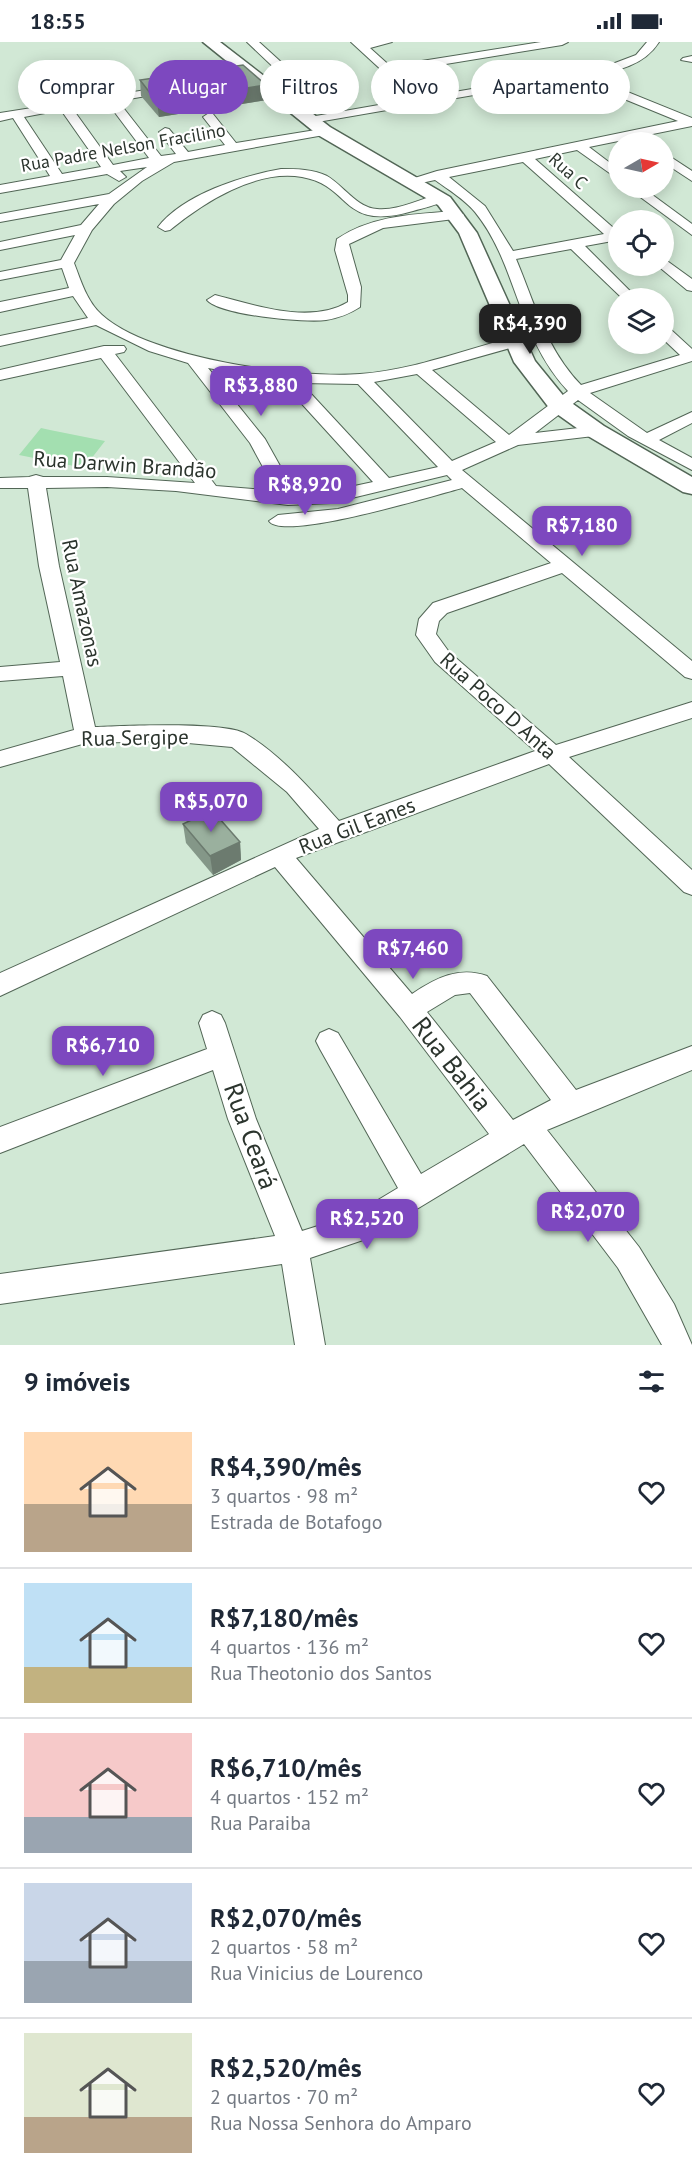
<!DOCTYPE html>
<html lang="pt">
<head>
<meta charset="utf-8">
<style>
	:root { --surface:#fff; --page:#f6f6f7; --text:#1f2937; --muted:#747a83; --line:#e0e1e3; --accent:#7d48bf }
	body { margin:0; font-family:"PT Sans",sans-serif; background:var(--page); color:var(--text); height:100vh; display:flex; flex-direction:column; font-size:22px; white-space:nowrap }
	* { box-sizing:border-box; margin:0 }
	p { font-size:20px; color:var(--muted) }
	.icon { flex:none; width:33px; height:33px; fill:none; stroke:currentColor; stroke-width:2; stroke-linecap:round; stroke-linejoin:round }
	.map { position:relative; height:1303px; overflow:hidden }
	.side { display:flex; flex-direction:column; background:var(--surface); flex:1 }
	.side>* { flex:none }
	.hud { position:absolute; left:18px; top:18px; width:657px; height:54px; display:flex; gap:12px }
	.needle { width:39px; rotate:81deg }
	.controls { position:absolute; left:608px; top:90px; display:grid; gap:12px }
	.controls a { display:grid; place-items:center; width:66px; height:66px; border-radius:50%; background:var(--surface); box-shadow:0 3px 15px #0003; font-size:30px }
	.price { position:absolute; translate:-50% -51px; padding:0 14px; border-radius:12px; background:var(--accent); color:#fff; font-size:20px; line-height:39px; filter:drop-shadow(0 2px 3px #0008) }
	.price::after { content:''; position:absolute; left:50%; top:36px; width:18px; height:14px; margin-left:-9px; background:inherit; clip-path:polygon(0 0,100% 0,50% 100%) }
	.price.on { background:#222; color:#fff }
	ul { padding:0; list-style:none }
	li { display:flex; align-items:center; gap:18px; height:150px; padding:0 24px }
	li+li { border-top:2px solid var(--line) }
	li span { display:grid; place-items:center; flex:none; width:168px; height:120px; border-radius:0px; color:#555 }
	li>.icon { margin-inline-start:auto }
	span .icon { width:72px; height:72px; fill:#fffc; stroke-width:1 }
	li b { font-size:26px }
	h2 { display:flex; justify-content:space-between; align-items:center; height:72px; padding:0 24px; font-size:26px }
	.tag { padding:0 21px; border-radius:27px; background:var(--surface); box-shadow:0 3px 15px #0003; font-size:21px; line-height:54px }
	.tag.on { background:var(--accent); color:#fff }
	.status { display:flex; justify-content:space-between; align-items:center; height:42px; padding:0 30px; background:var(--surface); direction:ltr }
	.status svg { height:16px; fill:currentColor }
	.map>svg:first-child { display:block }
	.green { fill:#a3dfb0 }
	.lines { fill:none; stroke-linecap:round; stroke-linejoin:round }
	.street-casing { stroke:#526656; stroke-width:2 }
	.secondary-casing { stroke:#526656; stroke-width:3 }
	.street { fill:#fff; fill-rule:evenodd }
	.secondary { fill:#fff; fill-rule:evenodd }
	.wall { fill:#849788 }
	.shaded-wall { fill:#6c7b6f }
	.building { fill:#9ab09e; stroke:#6c7b6f; stroke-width:1.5 }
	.labels { text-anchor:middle; stroke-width:4.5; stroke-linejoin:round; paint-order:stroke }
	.far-street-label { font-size:18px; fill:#2b342d; stroke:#fff }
	.street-label { font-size:21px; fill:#2b342d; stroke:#fff }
	.near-street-label { font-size:26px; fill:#2b342d; stroke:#fff }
</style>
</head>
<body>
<div class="status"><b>18:55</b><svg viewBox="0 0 49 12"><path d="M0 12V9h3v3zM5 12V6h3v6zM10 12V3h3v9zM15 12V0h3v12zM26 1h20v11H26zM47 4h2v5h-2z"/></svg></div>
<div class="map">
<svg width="692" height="1303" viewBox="0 0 692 1303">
	<rect width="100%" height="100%" fill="#d1e8d5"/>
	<path class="green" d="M41,386L50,388L105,399L84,426L19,413Z"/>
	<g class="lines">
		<g class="street-casing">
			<g id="street">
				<path d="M247,0H259L314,50L318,62C313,68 301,74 293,72V66L306,60L304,54Z"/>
				<path d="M351,0H392L370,6L390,24L541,0H568L562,3L397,30L425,55L607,24L636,13L647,0H659C643,25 615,29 588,34L692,76V84L589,105L618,127V137L577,108L535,117L618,190V198L585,204L637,256H622L571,207L516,217C535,262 546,307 581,343L680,313L663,297V283L668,285L692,307V319L590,351L647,391L692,370V381L659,398L692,416V428L628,394L578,358L535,391L596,384L605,389L602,393L518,403L462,428L692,619V637L685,635L562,531L447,571L439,579L436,592L449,610L556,703L692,660V676L569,715L692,828V853L684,850L549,722L296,816L412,952C436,936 459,924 487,934L576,1048L692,1004V1028L547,1088L639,1205L674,1262L692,1303H662L618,1226L524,1102L369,1196L310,1216L325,1303H295L282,1222L0,1262V1232L275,1194L228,1077L213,1028L0,1111V1085L207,1007L199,981L203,973L212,969L221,973L225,981L256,1077L302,1189L353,1173L398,1146L320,1007L316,999L320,991L329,987L338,991L421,1132L489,1092L400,975L275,825L0,954V931L319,787L287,750L232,705L166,699L86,701L0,725V709L74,688L63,634L0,639V625L60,620L39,524L28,446H0V436L29,435L36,433L43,435H107L195,441L101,316L0,338V328L104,304H124L126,307L124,310L115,312L216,444L276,449L250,401L188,321L149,309L96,283L0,304V294L88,276L73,254L0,270V260L69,246L62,226L0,238V230L61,218L75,193L0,208V200L81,183L99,162L0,180V172L109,152L147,125L120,129L126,135L119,139L107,132L0,151V143L50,134L13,76L0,79V71L146,48V54L118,59L161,114L176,112L159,90L165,86L169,87L188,110L225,103L203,75L209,71L213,72L236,101L328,86L330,89L324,93L174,120L142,139L114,162L92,188L74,221C81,239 87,260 102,273C149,316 297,337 360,332C414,328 463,308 515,295L521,297L523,300L521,303L432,328L509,393L568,349C516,293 518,223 475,170C464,157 449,148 435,138L412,143L405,139L437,129L678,79L573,36L306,82V76L310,75L413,57ZM107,60L149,116L113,123L72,66ZM61,68L101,125L62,132L24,75ZM523,120L604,192L513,209L485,164L449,135ZM208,326L281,339L373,440L331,449H294L265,397ZM417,332L496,400L452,419L374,340ZM301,341L358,342L438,425L389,436ZM447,433L452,438L338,467L278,473L269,479C282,500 436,453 462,446L551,521L433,561L419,577L416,593L435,620L535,709L339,779C312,749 281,713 246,692C224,679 124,684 95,685L59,524L46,446L107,445L176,449L288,463L331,461ZM470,951L551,1058L513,1078L427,970L455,953Z"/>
				<path d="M692,14V20L681,18L683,16Z"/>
				<path d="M663,110L692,129V139L663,120Z"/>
				<path d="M281,127C297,127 313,127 327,134C343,143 357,166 377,167C398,169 420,157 440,152L447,156C440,163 423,166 413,169C340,190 353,144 302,135C256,127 204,160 170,188L165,189L158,185C184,152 242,134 281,127Z"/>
				<path d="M628,146H643L692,182V193Z"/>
				<path d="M457,169L464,173L462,176L383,186L349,202L361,245L360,265C349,272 339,276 326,278C305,281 220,273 207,258L215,253C254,263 310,283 348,260V253L335,208L337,197C372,173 416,172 457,169Z"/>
				<path d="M663,216L692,237V249L687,248L658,224H663Z"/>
			</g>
		</g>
		<g class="secondary-casing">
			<path id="secondary" d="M203,0H220L330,85L450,155L477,191L535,319L566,357L604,384L692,435V452L683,450L588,394L550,367L514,320L459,191L438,163L318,93Z"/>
		</g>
		<use href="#street" class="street"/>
		<use href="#secondary" class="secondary"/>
	</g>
	<g class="wall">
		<path d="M140,38L267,58L159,75L141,54Z"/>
		<path d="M183,782L240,800L241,818L213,833L186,801Z"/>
	</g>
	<g class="shaded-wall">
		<path d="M266,43L267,58L159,75L157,60Z"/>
		<path d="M240,800L241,818L213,833L210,814Z"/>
	</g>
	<g class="building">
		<path d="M243,23L266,43L157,60L140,38Z"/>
		<path d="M212,768L240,800L210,814L183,782Z"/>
	</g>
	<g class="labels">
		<g class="far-street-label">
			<text transform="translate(123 106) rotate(-10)" y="6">Rua Padre Nelson Fracilino</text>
			<text transform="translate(568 129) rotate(42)" y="6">Rua C</text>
		</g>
		<g class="street-label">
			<text transform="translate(125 423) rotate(4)" y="7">Rua Darwin Brandão</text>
			<text transform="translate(82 561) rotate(78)" y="7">Rua Amazonas</text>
			<text transform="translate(498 664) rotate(42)" y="7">Rua Poco D Anta</text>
			<text transform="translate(135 696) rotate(-1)" y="7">Rua Sergipe</text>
			<text transform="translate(357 784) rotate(-21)" y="7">Rua Gil Eanes</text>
		</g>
		<g class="near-street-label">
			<text transform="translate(452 1022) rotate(52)" y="9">Rua Bahia</text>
			<text transform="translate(251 1094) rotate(70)" y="9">Rua Ceará</text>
		</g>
	</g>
</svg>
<div class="controls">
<a><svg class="needle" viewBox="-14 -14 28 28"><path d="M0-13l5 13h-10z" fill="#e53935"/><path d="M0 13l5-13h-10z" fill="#747a83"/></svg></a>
<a><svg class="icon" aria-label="locate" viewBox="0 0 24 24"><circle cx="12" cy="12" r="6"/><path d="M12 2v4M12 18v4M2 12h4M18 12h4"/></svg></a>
<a><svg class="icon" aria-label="layers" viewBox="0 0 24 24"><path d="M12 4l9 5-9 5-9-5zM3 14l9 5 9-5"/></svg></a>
</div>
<b class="price on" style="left:530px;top:313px">R$4,390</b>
<b class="price" style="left:261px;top:375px">R$3,880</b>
<b class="price" style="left:305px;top:474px">R$8,920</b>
<b class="price" style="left:582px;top:515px">R$7,180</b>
<b class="price" style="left:211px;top:791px">R$5,070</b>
<b class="price" style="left:413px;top:938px">R$7,460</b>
<b class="price" style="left:103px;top:1035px">R$6,710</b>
<b class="price" style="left:588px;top:1201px">R$2,070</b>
<b class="price" style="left:367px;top:1208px">R$2,520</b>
<div class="hud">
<a class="tag">Comprar</a>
<a class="tag on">Alugar</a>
<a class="tag">Filtros</a>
<a class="tag">Novo</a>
<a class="tag">Apartamento</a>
</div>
</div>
<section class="side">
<h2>9 imóveis<svg class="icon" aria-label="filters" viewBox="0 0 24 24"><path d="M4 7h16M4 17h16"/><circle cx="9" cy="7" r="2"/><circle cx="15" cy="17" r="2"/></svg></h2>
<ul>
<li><span style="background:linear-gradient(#ffd9b3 60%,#b9a48a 0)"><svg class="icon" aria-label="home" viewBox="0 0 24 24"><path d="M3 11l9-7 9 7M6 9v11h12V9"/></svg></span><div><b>R$4,390/mês</b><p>3 quartos · 98 m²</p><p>Estrada de Botafogo</p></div><svg class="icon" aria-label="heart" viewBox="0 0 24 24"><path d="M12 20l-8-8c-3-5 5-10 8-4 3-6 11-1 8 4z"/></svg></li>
<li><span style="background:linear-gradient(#bfe0f5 70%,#c2b280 0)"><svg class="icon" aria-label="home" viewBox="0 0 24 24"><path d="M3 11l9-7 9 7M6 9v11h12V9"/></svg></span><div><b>R$7,180/mês</b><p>4 quartos · 136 m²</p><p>Rua Theotonio dos Santos</p></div><svg class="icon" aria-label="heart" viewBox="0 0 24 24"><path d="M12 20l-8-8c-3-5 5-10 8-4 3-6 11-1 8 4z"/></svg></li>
<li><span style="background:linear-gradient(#f6c9c9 70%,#9aa5b1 0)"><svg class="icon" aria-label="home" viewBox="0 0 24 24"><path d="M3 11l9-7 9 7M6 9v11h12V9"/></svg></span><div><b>R$6,710/mês</b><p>4 quartos · 152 m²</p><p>Rua Paraiba</p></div><svg class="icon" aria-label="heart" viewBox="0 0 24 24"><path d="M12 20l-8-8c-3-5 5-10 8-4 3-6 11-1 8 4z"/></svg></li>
<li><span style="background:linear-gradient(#c9d6e8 65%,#9aa5b1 0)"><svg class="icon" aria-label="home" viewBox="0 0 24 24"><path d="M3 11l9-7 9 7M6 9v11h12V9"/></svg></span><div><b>R$2,070/mês</b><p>2 quartos · 58 m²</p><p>Rua Vinicius de Lourenco</p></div><svg class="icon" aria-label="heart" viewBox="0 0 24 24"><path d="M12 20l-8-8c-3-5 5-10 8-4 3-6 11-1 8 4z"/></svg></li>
<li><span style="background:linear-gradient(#dfe7d0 70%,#b9a48a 0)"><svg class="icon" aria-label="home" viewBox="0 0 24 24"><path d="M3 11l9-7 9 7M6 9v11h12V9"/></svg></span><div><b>R$2,520/mês</b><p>2 quartos · 70 m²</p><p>Rua Nossa Senhora do Amparo</p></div><svg class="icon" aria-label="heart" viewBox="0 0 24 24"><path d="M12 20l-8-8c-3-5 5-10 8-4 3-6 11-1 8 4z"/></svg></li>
</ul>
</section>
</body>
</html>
